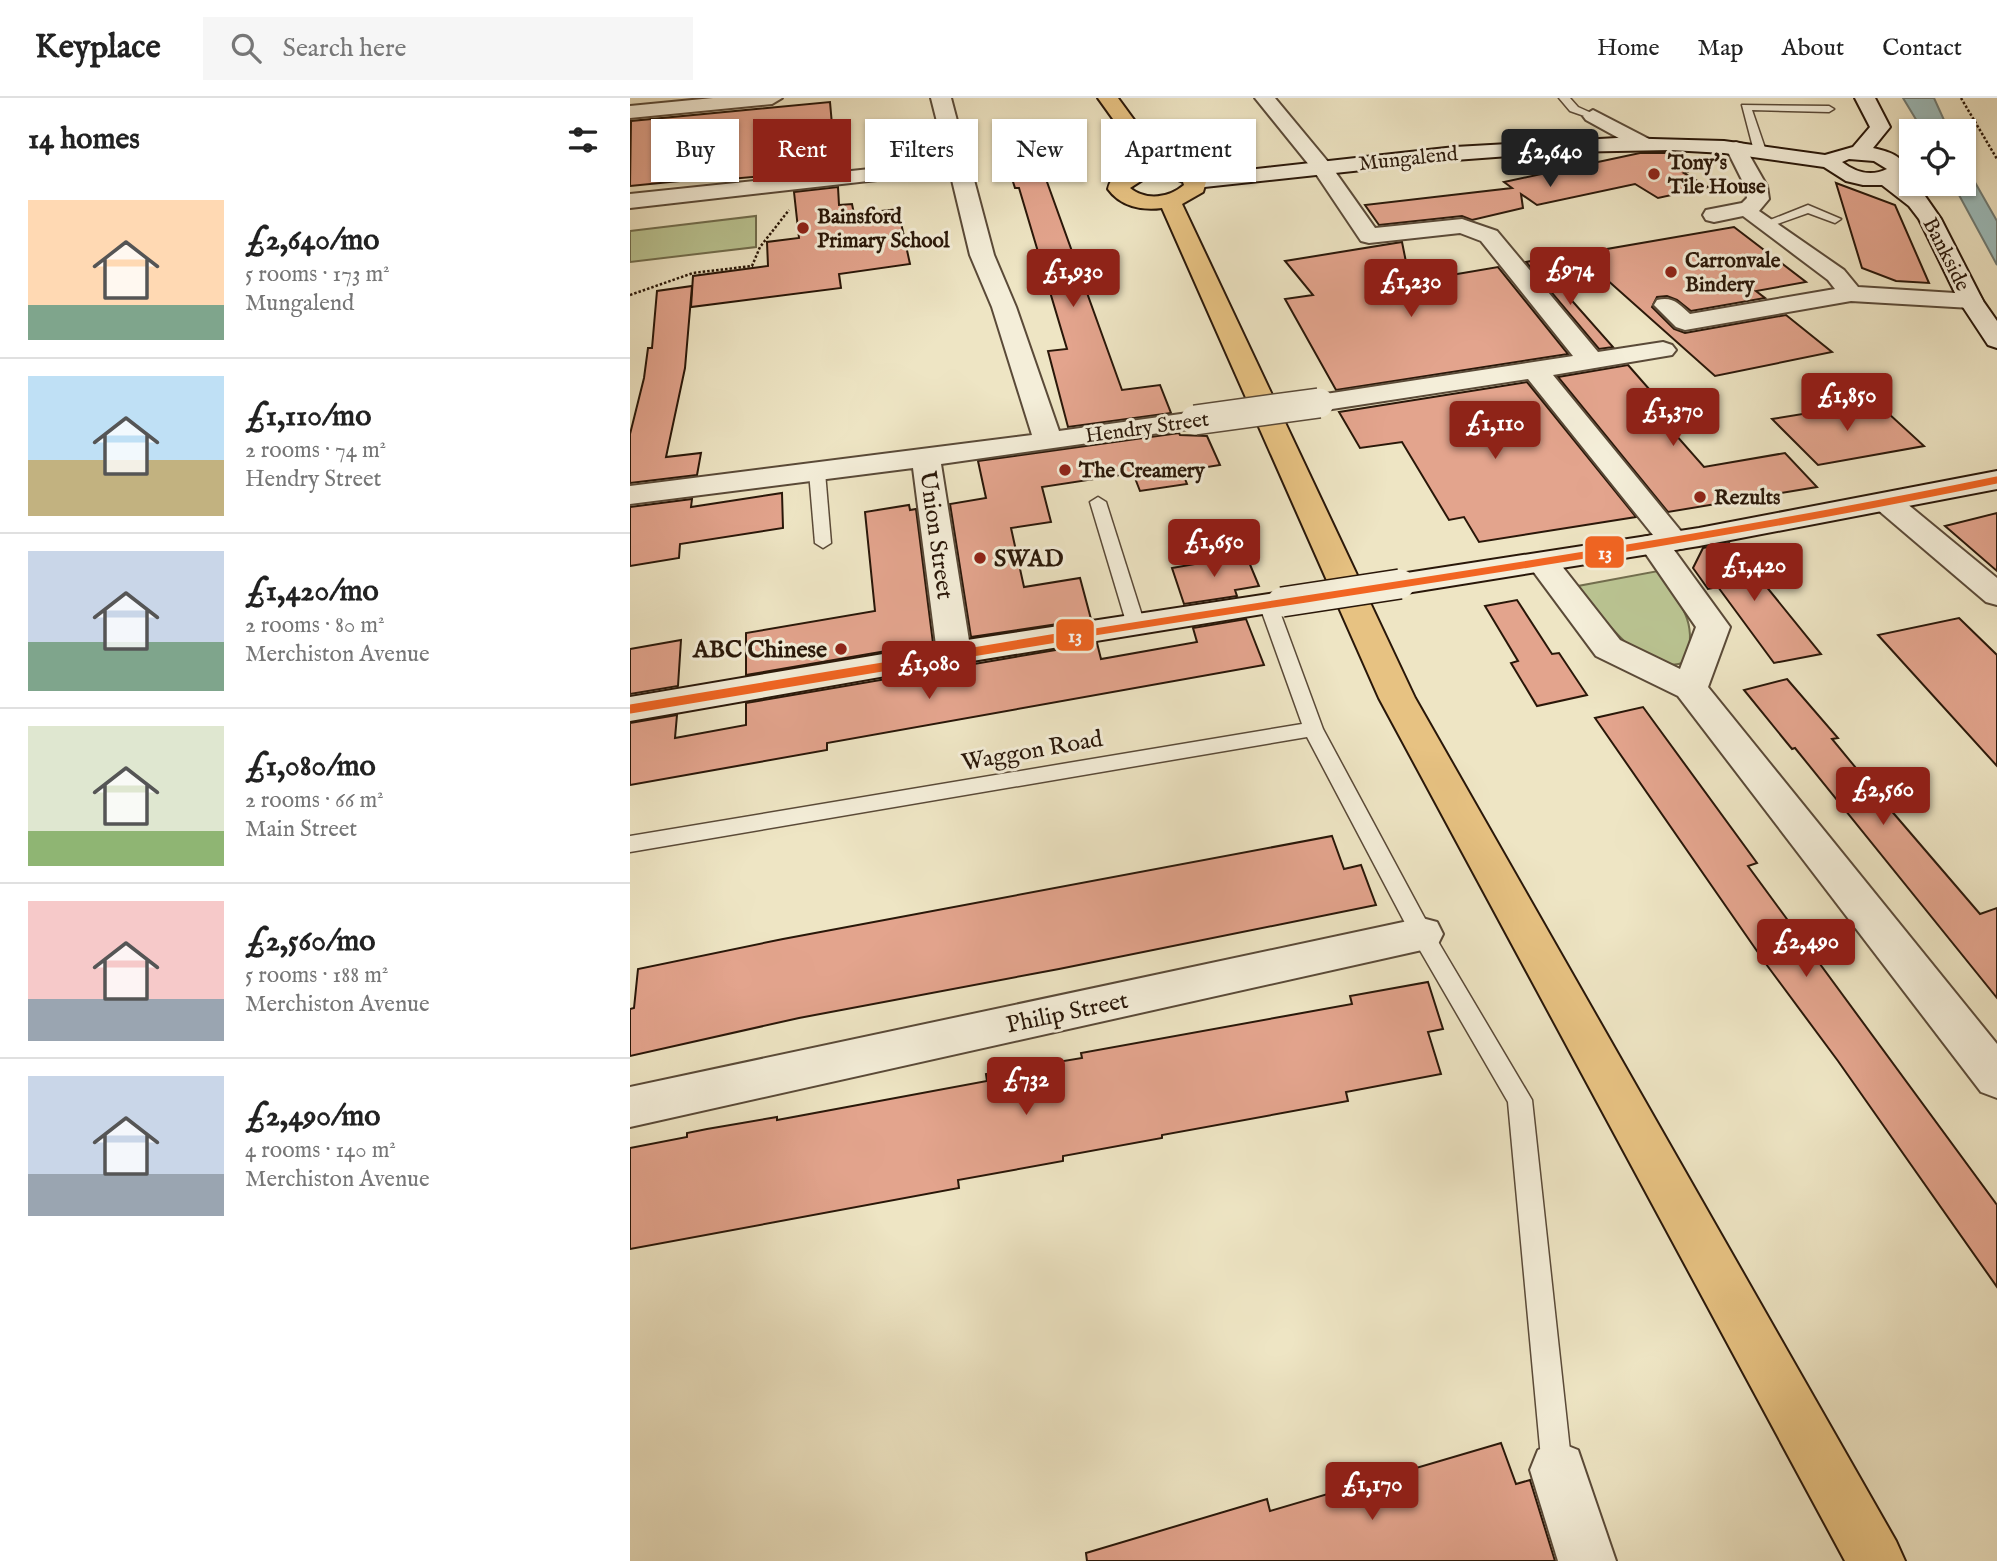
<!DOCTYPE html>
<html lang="en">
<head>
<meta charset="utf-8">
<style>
	:root { --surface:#fff; --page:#f6f6f6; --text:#222; --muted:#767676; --line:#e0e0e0; --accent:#8f2418 }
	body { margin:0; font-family:"IM FELL English",serif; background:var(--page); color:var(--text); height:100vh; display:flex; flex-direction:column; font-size:26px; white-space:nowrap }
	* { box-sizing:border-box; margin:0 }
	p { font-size:23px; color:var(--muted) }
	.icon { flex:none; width:38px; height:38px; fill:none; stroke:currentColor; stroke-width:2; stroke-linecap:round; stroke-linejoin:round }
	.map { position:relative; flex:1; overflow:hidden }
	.side { display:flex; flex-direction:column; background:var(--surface); width:630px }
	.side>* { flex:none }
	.guide { position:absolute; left:21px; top:21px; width:665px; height:63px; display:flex; gap:14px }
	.controls { position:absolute; left:1269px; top:21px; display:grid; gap:14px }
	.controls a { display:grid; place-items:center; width:77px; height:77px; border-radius:0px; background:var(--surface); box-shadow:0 2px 5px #0004; font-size:35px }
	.price { position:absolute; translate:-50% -60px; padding:0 16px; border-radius:7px; background:var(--accent); color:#fff; font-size:23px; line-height:46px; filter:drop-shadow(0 2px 4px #0008) }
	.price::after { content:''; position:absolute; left:50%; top:42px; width:21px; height:16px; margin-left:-10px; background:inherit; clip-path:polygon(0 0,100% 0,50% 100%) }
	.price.active { background:#222; color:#fff }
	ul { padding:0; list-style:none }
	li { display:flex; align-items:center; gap:21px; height:175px; padding:0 28px }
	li+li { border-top:2px solid var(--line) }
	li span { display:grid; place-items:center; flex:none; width:196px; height:140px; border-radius:0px; color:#555 }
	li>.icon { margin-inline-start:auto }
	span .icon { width:84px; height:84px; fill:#fffc; stroke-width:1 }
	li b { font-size:30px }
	h2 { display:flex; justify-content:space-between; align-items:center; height:84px; padding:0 28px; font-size:30px }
	.pill { padding:0 24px; border-radius:0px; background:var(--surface); box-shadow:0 2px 5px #0004; font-size:24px; line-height:63px }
	.pill.active { background:var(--accent); color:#fff }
	header { display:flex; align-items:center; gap:42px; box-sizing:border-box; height:98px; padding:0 35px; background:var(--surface); border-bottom:2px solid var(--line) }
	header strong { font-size:33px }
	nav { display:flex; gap:38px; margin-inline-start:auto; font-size:24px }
	.search { width:490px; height:63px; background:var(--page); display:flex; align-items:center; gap:18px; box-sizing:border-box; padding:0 24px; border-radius:0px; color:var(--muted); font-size:26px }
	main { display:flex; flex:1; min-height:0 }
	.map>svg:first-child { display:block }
	.green { fill:#bac492; stroke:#726e4e; stroke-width:2 }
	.water { fill:#9cbdbd; stroke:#6e7b75; stroke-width:2 }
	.building { fill:#e3a48d; stroke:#291709; stroke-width:2 }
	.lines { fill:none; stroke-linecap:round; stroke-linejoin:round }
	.lane-casing { stroke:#5a4a38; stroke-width:3 }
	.street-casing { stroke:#5a4a38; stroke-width:4 }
	.secondary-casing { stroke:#291709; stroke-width:4 }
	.primary-casing { stroke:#291709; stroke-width:4 }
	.path { stroke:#291709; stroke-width:2.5; stroke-dasharray:2.5 2; stroke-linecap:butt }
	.lane { fill:#f4eed9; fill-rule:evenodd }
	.street { fill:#f4eed9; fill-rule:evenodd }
	.secondary { fill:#f4eed9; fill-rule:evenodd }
	.primary { fill:#e7c282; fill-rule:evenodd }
	.street-bridge-casing { stroke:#5a4a38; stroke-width:32; stroke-linecap:butt }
	.secondary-bridge-casing { stroke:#291709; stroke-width:32; stroke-linecap:butt }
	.street-bridge { stroke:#f4eed9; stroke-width:29 }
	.secondary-bridge { stroke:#f4eed9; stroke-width:29 }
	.bus-1-far1-casing { stroke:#f4eed9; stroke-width:11 }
	.bus-1-casing { stroke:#f4eed9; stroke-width:14 }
	.bus-1-far1 { stroke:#f26522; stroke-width:7 }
	.bus-1 { stroke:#f26522; stroke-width:9 }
	.poi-dot { fill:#8f2418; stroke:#f4eed9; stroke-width:2.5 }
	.labels { text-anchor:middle; stroke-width:6; stroke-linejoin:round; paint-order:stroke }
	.far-street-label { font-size:21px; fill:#291709; stroke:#f4eed9 }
	.far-poi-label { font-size:21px; font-weight:bold; fill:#291709; stroke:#f4eed9; text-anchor:start }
	.street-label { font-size:24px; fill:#291709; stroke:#f4eed9 }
	.poi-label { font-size:24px; font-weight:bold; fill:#291709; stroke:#f4eed9; text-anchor:start }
	.line-badge { stroke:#f4eed9; stroke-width:2.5 }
	.badge-label { font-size:19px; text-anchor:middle; font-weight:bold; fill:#fff }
</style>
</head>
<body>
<header>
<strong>Keyplace</strong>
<div class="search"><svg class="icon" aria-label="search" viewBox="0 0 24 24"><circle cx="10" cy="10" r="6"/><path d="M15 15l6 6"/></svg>Search here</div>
<nav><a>Home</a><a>Map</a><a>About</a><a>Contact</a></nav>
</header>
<main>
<section class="side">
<h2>14 homes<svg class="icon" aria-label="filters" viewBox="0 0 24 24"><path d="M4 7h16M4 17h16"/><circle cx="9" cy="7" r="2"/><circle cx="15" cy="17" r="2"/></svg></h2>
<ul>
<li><span style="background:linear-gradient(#ffd9b3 75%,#7fa58c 0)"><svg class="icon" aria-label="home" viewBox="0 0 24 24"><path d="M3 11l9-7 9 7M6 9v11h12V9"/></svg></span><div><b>£2,640/mo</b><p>5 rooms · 173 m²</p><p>Mungalend</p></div></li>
<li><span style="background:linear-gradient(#bfe0f5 60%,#c2b280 0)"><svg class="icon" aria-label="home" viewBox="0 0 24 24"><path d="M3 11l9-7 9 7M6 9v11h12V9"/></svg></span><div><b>£1,110/mo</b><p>2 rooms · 74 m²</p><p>Hendry Street</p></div></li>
<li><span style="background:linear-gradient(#c9d6e8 65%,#7fa58c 0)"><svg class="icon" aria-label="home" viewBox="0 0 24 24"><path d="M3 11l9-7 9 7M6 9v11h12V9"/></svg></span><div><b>£1,420/mo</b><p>2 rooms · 80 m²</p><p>Merchiston Avenue</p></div></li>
<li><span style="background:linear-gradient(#dfe7d0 75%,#8fb573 0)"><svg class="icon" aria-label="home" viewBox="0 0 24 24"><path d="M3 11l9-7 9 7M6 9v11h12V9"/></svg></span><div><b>£1,080/mo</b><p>2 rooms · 66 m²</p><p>Main Street</p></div></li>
<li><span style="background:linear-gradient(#f6c9c9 70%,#9aa5b1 0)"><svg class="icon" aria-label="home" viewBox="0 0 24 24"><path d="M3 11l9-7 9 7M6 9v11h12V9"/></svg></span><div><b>£2,560/mo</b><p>5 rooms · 188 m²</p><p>Merchiston Avenue</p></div></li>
<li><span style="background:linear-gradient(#c9d6e8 70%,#9aa5b1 0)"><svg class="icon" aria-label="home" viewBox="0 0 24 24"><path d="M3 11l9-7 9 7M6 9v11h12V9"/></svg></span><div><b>£2,490/mo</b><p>4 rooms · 140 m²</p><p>Merchiston Avenue</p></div></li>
</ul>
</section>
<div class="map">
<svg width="1367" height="1463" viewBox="0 0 1367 1463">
	<rect width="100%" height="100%" fill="#eee5c4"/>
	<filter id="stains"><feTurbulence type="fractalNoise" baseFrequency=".00286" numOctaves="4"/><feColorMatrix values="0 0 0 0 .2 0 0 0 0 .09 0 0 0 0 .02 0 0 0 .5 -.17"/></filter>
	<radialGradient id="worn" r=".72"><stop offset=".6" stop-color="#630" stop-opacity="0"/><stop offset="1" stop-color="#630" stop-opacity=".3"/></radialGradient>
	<g class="green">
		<path d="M126,118V149L0,164V133Z"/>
		<path d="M1028,473C1049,504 1070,525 1055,564C1014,582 969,515 948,488Z"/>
	</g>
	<g class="water">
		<path d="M1273,0H1304L1319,33H1293Z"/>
		<path d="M1334,65L1367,123V167L1323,86H1334Z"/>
	</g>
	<g class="building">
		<path d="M200,4L206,72L100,81V78L0,88L1,23Z"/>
		<path d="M399,34L492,292L530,287L541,315L438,329L418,253L437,251L389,90H385L369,40Z"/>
		<path d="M1010,55H1054L1058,74L1054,75L1078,89L1028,100L1005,86L907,107L891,96L893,110L842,122L832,118L749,127L735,107L882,90L874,84Z"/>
		<path d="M1206,85L1265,107L1299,185L1266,183L1232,170Z"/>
		<path d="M208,89L209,107L222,106L224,116L268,111L280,166L209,176L211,190L61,209L63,178L138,168L137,144L169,140L164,94Z"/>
		<path d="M1104,129L1176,184L1126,193L1135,200L1061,213L1047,202L1037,198L1027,199L1022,209L1044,231L1055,235L1156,217L1202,254L1085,278L948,156Z"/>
		<path d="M772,144L780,184L868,169L938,256L706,292L655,201L683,197L655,163Z"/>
		<path d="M906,162L983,249L969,251L896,164Z"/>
		<path d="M62,188L55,270L36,359L71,355L67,377L0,385V336L14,280L18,250H22L27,193Z"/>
		<path d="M998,267L1027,300L1015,302L1074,369L1155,355L1187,389L1038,414L928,279Z"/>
		<path d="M897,284L1006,419L849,444L834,419L819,422L772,344L730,350L709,314Z"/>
		<path d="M1246,304L1294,348L1188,367L1142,321Z"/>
		<path d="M549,335L550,337L577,338L590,367L552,373L557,386L510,393L503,375L412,389L421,424L381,430L394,489L450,480L461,521L341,539L320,406L356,400L348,363Z"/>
		<path d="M152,395L153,430L50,446L49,460L0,468V409L62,401L61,409Z"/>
		<path d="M279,407L280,412L286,411L303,545L116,577V535L245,513L235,414Z"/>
		<path d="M1367,415V473L1315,428Z"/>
		<path d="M1099,445L1118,466L1191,556L1144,565L1088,489L1078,491L1063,470L1073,450Z"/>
		<path d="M616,457L629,488L605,492L607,498L554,506L542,470Z"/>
		<path d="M887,502L922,556L929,555L957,597L907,608L881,565L888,563L855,508Z"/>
		<path d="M1329,520L1367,557V668L1248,537Z"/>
		<path d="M616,521L634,567L197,645V652L0,687V625L47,617L45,640L116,627V605L467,545L471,561L567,544L563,530Z"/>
		<path d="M51,542L48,588L0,596V551Z"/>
		<path d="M1157,581L1208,640L1202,641L1259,710L1350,816L1367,810V900L1165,650L1162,651L1114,592Z"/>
		<path d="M1013,609L1127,765L1118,768L1367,1107V1189L1208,963L1136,866L965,620Z"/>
		<path d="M702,738L714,771L731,767L746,807L429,871L169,920L0,958V911L4,910L8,871L153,841Z"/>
		<path d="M798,884L813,931L798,934L811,976L716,994L718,1003L532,1037V1040L433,1058V1063L328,1082L329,1090L0,1151V1050L57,1039V1035L77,1031L147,1019V1022L357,983L356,976L452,960L451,955L722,906L720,898Z"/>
		<path d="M871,1345L886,1386L900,1382L925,1463H457L456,1455L637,1401L640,1413Z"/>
	</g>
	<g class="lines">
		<g class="lane-casing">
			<g id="lane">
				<path d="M929,0H940L948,9L968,18L963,21L940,13Z"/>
				<path d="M1112,7L1199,8L1204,11L1199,14L1122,12L1136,53L1130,56L1124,53Z"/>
				<path d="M1178,107L1211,121L1205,125L1178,115L1136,130L1130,126Z"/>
				<path d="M187,369L195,374L201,445L193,450L185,445L179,374Z"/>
				<path d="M468,399L476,404L515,527L512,531L506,533L497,527L460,404Z"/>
				<path d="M638,500L647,506L693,631L800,830L902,1002L942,1371L938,1382L927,1386L916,1382L912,1371L878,1004L784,842L677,639L0,754V738L672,626L629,506Z"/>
			</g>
		</g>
		<g class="street-casing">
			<g id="street">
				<path d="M83,0H152L142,6L0,20V8Z"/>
				<path d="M301,0H321L339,68L336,72L0,110V96L317,63Z"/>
				<path d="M625,0H645L699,65L745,130L832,121L867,133L968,254L1033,244L1042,247L1046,252L1042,257L923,277L1059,443L1055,450L1044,452L1100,529L1078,589L1367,946V1000L1351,994L1048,598L966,558L897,465L902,458L913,455L924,458L990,542L1050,571L1066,529L1009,446L1013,439L1023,437L898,281L689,313L679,311L675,305L679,299L689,297L943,258L851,143L830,135L739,145L731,143L684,73Z"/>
				<path d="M963,12L1019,41L1022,45L1019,49H1005L956,22L953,18Z"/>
				<path d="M1106,44L1113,46L1137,88L1139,101L1129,113L1214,172L1228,189L1341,196L1350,198L1353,203L1350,208L1341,210L1221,203L1055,232L1046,229L1024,207L1027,202C1043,198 1049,206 1060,216L1205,191L1198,182L1113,118L1084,124L1076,122L1073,117L1076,112L1112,105L1117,100L1115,88L1096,50L1099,46Z"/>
				<path d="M333,76L341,77L344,82L364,157L386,209L429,333L565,314L575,316L579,322L575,328L565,330L311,366L341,555L336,563L324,566L312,563L307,555L283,370L0,406V388L402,337L362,209L340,157L322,82L325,77Z"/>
				<path d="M1259,397L1270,400L1367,480V507L1356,504L1248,412L1244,406L1248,400Z"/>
				<path d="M792,820L807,824L813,836L807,848L792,852L0,1029V989Z"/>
				<path d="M928,1344L948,1352L986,1463H928L900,1372L908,1352Z"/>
			</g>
		</g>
		<g class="secondary-casing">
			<g id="secondary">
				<path d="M1225,0H1245L1260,29L1243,50C1260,54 1271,57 1279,73L1271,81L1295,98L1311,121L1353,203L1367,223V250L1358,247L1329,203L1289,121L1279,108L1252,87H1233L1216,83L1194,69L1094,55L1041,52L933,54L825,62L565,90L557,89L554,84L557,79L591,75L825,49L987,40L1094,43L1195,57L1223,49L1240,29ZM1219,61L1244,63L1257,71C1241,79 1225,74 1212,64Z"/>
				<path d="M1367,373V391L1069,448L770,496L759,493L754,486L759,479L770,476L1069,430Z"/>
				<path d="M652,494L663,497L668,504L663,511L324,566L0,623V599L324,544Z"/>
			</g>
		</g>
		<g class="primary-casing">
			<path id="primary" d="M468,0H488L537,67L569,74L576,84L573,94L552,106L785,600L1266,1443L1275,1463H1215L749,600L532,110C512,113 490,108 478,91C481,74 501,71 516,67ZM517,79H540L553,84L554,87C539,100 516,103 500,90Z"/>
		</g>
		<g class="path">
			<path d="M1331,0L1367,61"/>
			<path d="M0,197L63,175L122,168L130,149L159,112"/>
		</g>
		<use href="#lane" class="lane"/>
		<use href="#street" class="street"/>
		<use href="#secondary" class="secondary"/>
		<use href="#primary" class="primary"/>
		<g class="street-bridge-casing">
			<path id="street-bridge" d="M565,322L689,305"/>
		</g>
		<g class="secondary-bridge-casing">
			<path id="secondary-bridge" d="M652,504L770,486"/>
		</g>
		<use href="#street-bridge" class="street-bridge"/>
		<use href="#secondary-bridge" class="secondary-bridge"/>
		<g class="bus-1-far1-casing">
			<path id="bus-1-far1" d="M452,536C758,487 1064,445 1367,382"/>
		</g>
		<g class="bus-1-casing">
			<path id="bus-1" d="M0,611L463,534"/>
		</g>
		<use href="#bus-1-far1" class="bus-1-far1"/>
		<use href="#bus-1" class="bus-1"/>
	</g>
	<g class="poi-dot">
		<circle cx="1024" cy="76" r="7"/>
		<circle cx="173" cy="130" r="7"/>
		<circle cx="1041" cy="174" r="7"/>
		<circle cx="435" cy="372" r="7"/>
		<circle cx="1070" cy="399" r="7"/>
		<circle cx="350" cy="460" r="7"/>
		<circle cx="211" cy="551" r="7"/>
	</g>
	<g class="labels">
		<g class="far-street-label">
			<text transform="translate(778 60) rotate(-6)" y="7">Mungalend</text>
			<text transform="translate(1317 156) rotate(63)" y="7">Bankside</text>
			<text transform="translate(517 329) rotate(-8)" y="7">Hendry Street</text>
		</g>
		<g class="far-poi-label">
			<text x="1038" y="71">Tony's<tspan x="1038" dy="24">Tile House</tspan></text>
			<text x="187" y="125">Bainsford<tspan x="187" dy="24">Primary School</tspan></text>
			<text x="1055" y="169">Carronvale<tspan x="1055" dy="24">Bindery</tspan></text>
			<text x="449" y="379">The Creamery</text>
			<text x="1084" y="406">Rezults</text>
		</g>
		<g class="street-label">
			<text transform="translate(307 437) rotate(82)" y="8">Union Street</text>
			<text transform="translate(402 652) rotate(-10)" y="8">Waggon Road</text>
			<text transform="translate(437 914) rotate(-12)" y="8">Philip Street</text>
		</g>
		<g class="poi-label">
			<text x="364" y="468">SWAD</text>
			<text x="197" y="559" text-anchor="end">ABC Chinese</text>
		</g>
	</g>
	<g class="line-badge">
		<rect x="954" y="437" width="41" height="34" rx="7" fill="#f26522"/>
		<rect x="425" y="520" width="40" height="34" rx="7" fill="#f26522"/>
	</g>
	<g class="badge-label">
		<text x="975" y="461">13</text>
		<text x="445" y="544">13</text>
	</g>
	<rect width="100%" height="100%" filter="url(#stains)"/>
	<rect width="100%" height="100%" fill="url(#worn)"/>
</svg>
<div class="controls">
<a><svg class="icon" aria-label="locate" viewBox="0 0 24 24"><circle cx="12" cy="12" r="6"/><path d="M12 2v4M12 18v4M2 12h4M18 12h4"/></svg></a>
</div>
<b class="price active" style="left:920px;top:91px">£2,640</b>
<b class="price" style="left:940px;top:209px">£974</b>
<b class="price" style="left:443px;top:211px">£1,930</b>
<b class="price" style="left:781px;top:221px">£1,230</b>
<b class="price" style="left:1217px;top:335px">£1,850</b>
<b class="price" style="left:1043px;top:350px">£1,370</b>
<b class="price" style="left:865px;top:363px">£1,110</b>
<b class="price" style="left:584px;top:481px">£1,650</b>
<b class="price" style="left:1124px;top:505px">£1,420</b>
<b class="price" style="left:299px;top:603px">£1,080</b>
<b class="price" style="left:1253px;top:729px">£2,560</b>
<b class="price" style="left:1176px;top:881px">£2,490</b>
<b class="price" style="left:396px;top:1019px">£732</b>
<b class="price" style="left:742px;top:1424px">£1,170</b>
<div class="guide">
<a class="pill">Buy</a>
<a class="pill active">Rent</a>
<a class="pill">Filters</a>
<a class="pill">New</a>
<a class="pill">Apartment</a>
</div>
</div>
</main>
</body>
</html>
